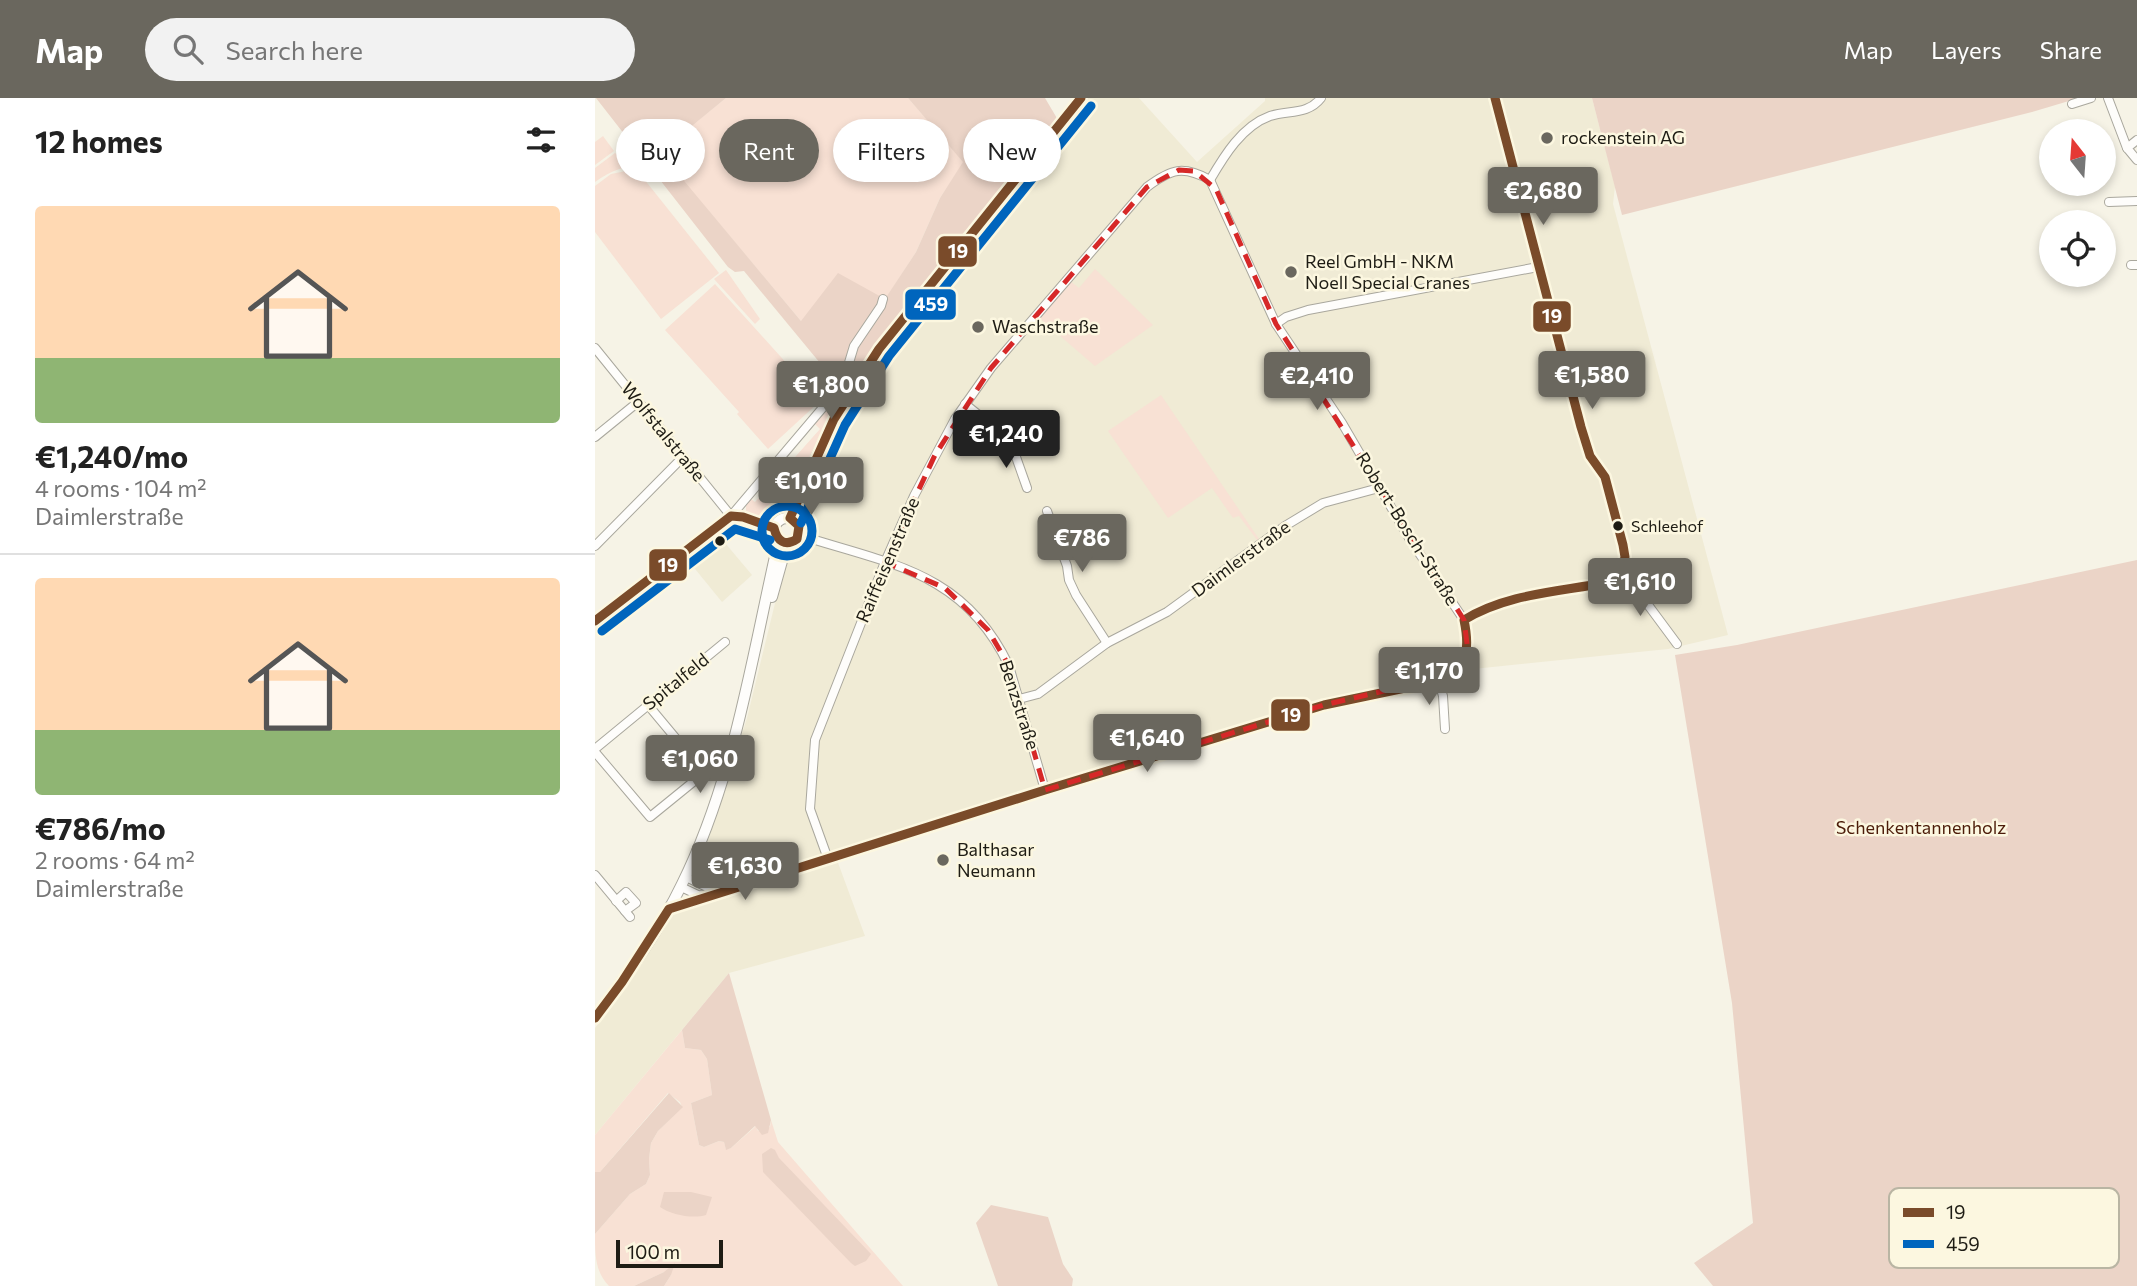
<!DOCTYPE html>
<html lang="en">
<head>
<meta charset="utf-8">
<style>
	:root { --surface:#fff; --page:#f2f2f2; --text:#222; --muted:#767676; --line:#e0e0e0; --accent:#6a675e }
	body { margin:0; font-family:Commissioner,sans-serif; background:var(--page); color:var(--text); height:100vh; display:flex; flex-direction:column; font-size:26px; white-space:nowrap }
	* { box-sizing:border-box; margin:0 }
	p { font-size:23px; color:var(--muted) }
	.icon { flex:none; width:38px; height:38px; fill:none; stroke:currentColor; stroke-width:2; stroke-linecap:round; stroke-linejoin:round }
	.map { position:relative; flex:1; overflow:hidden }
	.drawer { display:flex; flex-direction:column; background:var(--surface); width:595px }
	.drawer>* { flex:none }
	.top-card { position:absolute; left:21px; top:21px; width:665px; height:63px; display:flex; gap:14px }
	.needle { width:46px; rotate:343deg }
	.tools { position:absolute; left:1444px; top:21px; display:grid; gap:14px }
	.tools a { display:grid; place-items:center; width:77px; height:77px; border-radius:50%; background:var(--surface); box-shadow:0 4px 10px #0003; font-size:35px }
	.scale { position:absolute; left:21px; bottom:18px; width:107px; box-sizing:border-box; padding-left:7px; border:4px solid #1e1c14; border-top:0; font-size:19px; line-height:24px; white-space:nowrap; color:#1e1c14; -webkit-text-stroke:5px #fcf7e0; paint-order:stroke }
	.price { position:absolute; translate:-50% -60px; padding:0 16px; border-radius:7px; background:var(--accent); color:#fff; font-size:23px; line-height:46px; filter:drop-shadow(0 2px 4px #0008) }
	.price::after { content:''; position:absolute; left:50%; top:42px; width:21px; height:16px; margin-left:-10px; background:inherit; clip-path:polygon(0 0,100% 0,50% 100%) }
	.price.active { background:#222; color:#fff }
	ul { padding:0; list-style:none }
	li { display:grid; align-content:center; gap:14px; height:371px; padding:0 35px }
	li+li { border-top:2px solid var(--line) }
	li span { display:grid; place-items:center; height:217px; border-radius:7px; color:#555 }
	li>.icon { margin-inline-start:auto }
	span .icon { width:126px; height:126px; fill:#fffc; stroke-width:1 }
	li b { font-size:30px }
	h2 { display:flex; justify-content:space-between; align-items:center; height:84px; padding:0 35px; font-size:30px }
	.chip { padding:0 24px; border-radius:32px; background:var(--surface); box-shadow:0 4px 10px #0003; font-size:24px; line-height:63px }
	.chip.active { background:var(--accent); color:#fff }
	header { display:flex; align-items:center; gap:42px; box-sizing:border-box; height:98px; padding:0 35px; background:var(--accent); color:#fff }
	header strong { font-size:33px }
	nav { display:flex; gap:38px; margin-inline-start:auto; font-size:24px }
	.search { width:490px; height:63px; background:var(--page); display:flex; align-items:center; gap:18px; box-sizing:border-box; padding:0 24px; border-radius:38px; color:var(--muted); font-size:26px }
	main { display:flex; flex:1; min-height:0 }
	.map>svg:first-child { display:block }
	.built { fill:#f0ebd5 }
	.green { fill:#f8e1d4 }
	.forest { fill:#ebd4c7 }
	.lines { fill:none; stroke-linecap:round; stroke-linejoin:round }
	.minor-casing { stroke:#a9a79d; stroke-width:10 }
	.tertiary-casing { stroke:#a9a79d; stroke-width:12 }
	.minor { stroke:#fefdfb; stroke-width:8 }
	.tertiary { stroke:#fefdfb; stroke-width:10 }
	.bus-1-casing { stroke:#fcf7e0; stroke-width:14 }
	.bus-2-casing { stroke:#fcf7e0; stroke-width:14 }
	.bus-1 { stroke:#7a4b2a; stroke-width:9 }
	.bus-2 { stroke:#0065bd; stroke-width:9 }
	.marked { fill:none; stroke:#d62828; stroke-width:5; stroke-dasharray:14 9; stroke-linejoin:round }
	.poi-dot { fill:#6a675e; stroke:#fcf7e0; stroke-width:2.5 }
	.bus-dot { fill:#1e1c14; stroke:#fcf7e0; stroke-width:2.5 }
	.labels { text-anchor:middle; stroke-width:5; stroke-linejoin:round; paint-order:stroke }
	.bus-label { font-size:16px; fill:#1e1c14; stroke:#fcf7e0; text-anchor:start }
	.poi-label { font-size:18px; fill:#1e1c14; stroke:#fcf7e0; text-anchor:start }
	.street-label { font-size:18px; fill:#1e1c14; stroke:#fcf7e0 }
	.park-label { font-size:18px; fill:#4c1c09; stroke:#fcf7e0 }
	.key { fill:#fcf7e0; stroke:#b9b5a3; stroke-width:2 }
	.key-label { font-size:19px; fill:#1e1c14 }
	.line-badge { stroke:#fcf7e0; stroke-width:2.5 }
	.badge-label { font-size:19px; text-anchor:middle; font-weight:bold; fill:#fff }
</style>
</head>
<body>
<header>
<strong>Map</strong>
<div class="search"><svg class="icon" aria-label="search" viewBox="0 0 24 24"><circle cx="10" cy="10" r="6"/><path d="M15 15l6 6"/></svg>Search here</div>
<nav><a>Map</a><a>Layers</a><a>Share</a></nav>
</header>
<main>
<section class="drawer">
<h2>12 homes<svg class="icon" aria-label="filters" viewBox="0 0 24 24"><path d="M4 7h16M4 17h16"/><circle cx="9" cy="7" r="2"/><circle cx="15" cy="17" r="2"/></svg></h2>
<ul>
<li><span style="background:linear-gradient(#ffd9b3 70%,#8fb573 0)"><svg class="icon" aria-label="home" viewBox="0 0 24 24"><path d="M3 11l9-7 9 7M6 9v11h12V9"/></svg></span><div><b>€1,240/mo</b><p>4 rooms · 104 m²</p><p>Daimlerstraße</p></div></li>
<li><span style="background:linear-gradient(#ffd9b3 70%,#8fb573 0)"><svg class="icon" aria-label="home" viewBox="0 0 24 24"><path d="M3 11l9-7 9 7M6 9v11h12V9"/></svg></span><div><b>€786/mo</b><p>2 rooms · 64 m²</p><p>Daimlerstraße</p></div></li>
</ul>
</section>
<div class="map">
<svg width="1542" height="1188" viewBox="0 0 1542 1188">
	<rect width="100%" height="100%" fill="#f6f3e6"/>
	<g class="built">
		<path d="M491,0H544L602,64L670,3V0H997L1020,88L1018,106L1133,537L1073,551L869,572L735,600L381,709L127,792L102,781V777L152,620L193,452L206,445L210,431L204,415L234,341L257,298L289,251L388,132Z"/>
		<path d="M125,439L157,477L127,504L92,461L116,443Z"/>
		<path d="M242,762L270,838L134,875L0,1037V930L27,895L78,816Z"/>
	</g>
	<g class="green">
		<path d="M131,0H313L369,64L345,100L321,154L290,202L275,194L206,223L64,54Z"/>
		<path d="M8,38L19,53L0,67V44Z"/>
		<path d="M37,48L52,67C31,67 17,72 0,84V70L20,55L24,58Z"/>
		<path d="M41,71L124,175L66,221L0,134V88L16,76Z"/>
		<path d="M500,171L558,227L500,268L443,219L475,183L484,190Z"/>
		<path d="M131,172L165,221L160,226L119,181Z"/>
		<path d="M120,186L195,269L193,271L223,305L173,351L142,316L144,314L70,232Z"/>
		<path d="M247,291L250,293L212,363L192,413L179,420L156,418L151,413V407L156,401L160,404L225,331L220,326L236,308Z"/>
		<path d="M566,297L664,441L662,442L644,418L638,420L617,390L573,420L513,333Z"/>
		<path d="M87,932L90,950L106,952L112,961L117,997L96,1005L104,1047L109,1049L124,1043L129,1044L131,1051L136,1050L161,1028L163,1033L175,1029L176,1022L183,1044L308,1188H69L76,1177L69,1174L39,1188H14C0,1174 0,1156 0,1136L35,1096L51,1086L55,1077L54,1061L56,1045L63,1033L87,1009L85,1004L73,995L5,1074H0V1037Z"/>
	</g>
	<g class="forest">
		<path d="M1,0H131L65,54L206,223L243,175L290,201L321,154L345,100L368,64L313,0H450L463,22L318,199L250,293L222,276L225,265L149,173L140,174L133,169Z"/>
		<path d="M997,0H1484L1437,14L1027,117Z"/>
		<path d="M1542,462V1188H1118L1099,1165L1158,1125L1137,905L1080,557L1142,547Z"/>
		<path d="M134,875L176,1022L173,1035L167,1037L160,1028L136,1050L131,1052L129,1044L124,1043L109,1049L104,1047L96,1005L117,997L112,961L106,952L90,950L87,932Z"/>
		<path d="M74,995L88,1009L63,1033L56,1045L54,1061L55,1077L51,1086L35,1096L0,1136V1074H5Z"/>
		<path d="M176,1050L180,1052L184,1060L276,1156L271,1163L260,1168L256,1165L168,1074L167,1056Z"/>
		<path d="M69,1094H96L117,1099L111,1117C98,1121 76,1117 65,1109Z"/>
		<path d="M396,1107L453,1119L468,1166L478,1181L477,1188H403L381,1125Z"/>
		<path d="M80,1165L76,1177L69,1188H39L69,1174Z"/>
	</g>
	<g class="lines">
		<g class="minor-casing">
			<g id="minor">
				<path d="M1513,0L1532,50"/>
				<path d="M1477,6L1496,0"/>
				<path d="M1542,42L1532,50L1542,62"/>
				<path d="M615,82C629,58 647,28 675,18C693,12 713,17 726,0"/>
				<path d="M1514,104L1542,103"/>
				<path d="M1536,167H1542"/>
				<path d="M681,226L691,219L713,212L943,169"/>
				<path d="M0,250L136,418"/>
				<path d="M370,306L420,346L421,359L432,390"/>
				<path d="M0,339L43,304"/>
				<path d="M452,413L472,468L474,482L481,497L512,545"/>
				<path d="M136,418L148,419L179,430"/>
				<path d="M204,437C294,466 369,473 414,568L450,692"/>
				<path d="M0,448L88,359"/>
				<path d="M1024,477L1042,492L1082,546"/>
				<path d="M869,522C903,496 973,494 1014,484L1024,477L1028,467L1030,459L1028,447L1010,379L995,358L986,329L900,0"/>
				<path d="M0,523L136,418L241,294L250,278L259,248L286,208L288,201"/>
				<path d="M844,584L848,598L850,631"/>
				<path d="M424,601L443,596L512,545L572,514L690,428L728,405L784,390"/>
				<path d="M0,651L130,544"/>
				<path d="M0,654L55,719L103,680L105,676L103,667L53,607"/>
				<path d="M0,777L35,819"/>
				<path d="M91,779L124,795"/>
				<path d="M86,789L103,797L111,798"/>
				<path d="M21,803L31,794L41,805L30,813"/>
				<path d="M74,811L450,692L729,607L844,584L861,576L870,563L873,553L869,522L814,440L747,325L681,226L615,82C588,67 576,71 552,89L396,270L360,321L319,398L290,464L220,642L215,711L233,761"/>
			</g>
		</g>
		<g class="tertiary-casing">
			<g id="tertiary">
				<path d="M195,420L209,385L239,321L284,251L486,0"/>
				<circle cx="192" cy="433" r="13"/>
				<path d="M177,499L189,456L195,445"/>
				<path d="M0,920C31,878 64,834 87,786C138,683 156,565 181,454V439"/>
			</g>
		</g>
		<use href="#minor" class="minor"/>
		<use href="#tertiary" class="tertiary"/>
		<g class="bus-1-casing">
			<g id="bus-1">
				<path d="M0,523L136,418L148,419L179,430C182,443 190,449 202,441L204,428L195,420L239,321L284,251L486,0"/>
				<path d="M0,920L27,884L74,811L450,692L729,607L853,581C874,565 874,546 869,522C913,495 965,494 1014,484L1024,477L1028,467L1030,459L1028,447L1010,379L995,358L986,329L900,0"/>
			</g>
		</g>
		<g class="bus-2-casing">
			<g id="bus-2">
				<circle cx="192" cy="433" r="25"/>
				<path d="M206,425L250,327L294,258L496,8"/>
				<path d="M7,533L140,431L175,442"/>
			</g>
		</g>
		<use href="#bus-1" class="bus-1"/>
		<use href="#bus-2" class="bus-2"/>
	</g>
	<path class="marked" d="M584,72L599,73L621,91L681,226L869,522L873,553L861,576L729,607L450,692L414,568L393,532L350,490L290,464L340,357L396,270L552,89Z"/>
	<g class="poi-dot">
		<circle cx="952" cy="40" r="7"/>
		<circle cx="696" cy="174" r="7"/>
		<circle cx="383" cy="229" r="7"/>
		<circle cx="348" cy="762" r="7"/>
	</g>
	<g class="bus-dot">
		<circle cx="1023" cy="428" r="6"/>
		<circle cx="125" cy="443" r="6"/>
	</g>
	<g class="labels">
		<g class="bus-label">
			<text x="1036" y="434">Schleehof</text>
		</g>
		<g class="poi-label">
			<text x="966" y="46">rockenstein AG</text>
			<text x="710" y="170">Reel GmbH - NKM<tspan x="710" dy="21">Noell Special Cranes</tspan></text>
			<text x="397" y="235">Waschstraße</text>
			<text x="362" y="758">Balthasar<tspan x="362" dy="21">Neumann</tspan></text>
		</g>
		<g class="street-label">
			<text transform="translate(68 334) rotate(51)" y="6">Wolfstalstraße</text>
			<text transform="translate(812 431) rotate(58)" y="6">Robert-Bosch-Straße</text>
			<text transform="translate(646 461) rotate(-36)" y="6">Daimlerstraße</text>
			<text transform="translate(293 462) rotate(-67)" y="6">Raiffeisenstraße</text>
			<text transform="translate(81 584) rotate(-39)" y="6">Spitalfeld</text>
			<text transform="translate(424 607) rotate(72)" y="6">Benzstraße</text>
		</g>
		<g class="park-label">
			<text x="1326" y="736">Schenkentannenholz</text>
		</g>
	</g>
	<rect x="1294" y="1090" width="230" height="80" rx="10" class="key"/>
	<rect x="1308" y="1110" width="31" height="9" fill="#7a4b2a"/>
	<rect x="1308" y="1142" width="31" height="8" fill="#0065bd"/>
	<g class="key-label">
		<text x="1351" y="1121">19</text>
		<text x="1351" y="1153">459</text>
	</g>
	<g class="line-badge">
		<rect x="342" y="137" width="41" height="33" rx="7" fill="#7a4b2a"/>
		<rect x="309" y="190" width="53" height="33" rx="7" fill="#0065bd"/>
		<rect x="937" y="202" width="40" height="33" rx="7" fill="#7a4b2a"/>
		<rect x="53" y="450" width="40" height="34" rx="7" fill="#7a4b2a"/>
		<rect x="675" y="600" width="41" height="34" rx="7" fill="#7a4b2a"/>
	</g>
	<g class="badge-label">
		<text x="363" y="160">19</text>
		<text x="336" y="213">459</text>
		<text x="957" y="225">19</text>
		<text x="73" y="474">19</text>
		<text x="696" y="624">19</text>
	</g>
</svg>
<div class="tools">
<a><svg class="needle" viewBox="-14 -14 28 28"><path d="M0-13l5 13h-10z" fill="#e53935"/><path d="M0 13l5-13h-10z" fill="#767676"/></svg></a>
<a><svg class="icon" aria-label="locate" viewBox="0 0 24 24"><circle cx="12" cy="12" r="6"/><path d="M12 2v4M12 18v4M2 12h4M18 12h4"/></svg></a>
</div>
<div class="scale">100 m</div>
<b class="price" style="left:948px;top:129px">€2,680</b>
<b class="price" style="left:997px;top:313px">€1,580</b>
<b class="price" style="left:722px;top:314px">€2,410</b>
<b class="price" style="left:236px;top:323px">€1,800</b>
<b class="price active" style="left:411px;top:372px">€1,240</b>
<b class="price" style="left:216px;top:419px">€1,010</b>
<b class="price" style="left:487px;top:476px">€786</b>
<b class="price" style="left:1045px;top:520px">€1,610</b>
<b class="price" style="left:834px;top:609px">€1,170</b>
<b class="price" style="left:552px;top:676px">€1,640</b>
<b class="price" style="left:105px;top:697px">€1,060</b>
<b class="price" style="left:150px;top:804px">€1,630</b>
<div class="top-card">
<a class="chip">Buy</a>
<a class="chip active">Rent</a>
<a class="chip">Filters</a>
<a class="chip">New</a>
</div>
</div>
</main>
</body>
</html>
